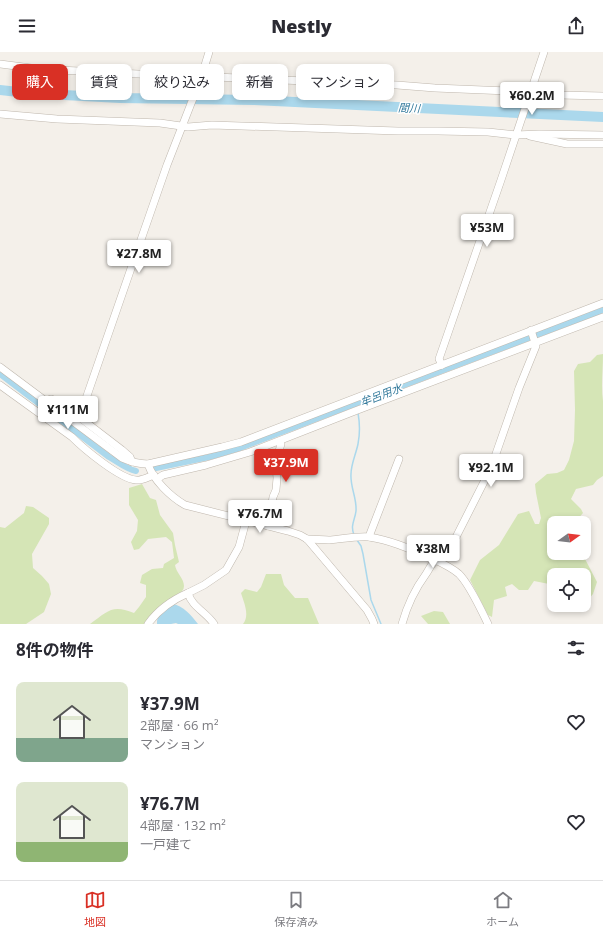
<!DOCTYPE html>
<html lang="ja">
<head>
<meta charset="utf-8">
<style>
	:root { --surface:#fff; --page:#f7f7f7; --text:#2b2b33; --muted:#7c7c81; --line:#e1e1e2; --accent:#d93025 }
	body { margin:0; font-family:"Open Sans","Noto Sans JP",sans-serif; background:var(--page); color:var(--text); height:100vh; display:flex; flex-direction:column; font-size:15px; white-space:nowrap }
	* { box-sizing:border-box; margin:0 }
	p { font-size:13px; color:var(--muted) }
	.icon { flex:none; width:22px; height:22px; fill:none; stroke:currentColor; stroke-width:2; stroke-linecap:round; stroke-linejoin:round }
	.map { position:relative; height:572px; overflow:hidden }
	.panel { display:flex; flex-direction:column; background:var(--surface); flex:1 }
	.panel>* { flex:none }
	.banner { position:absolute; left:12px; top:12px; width:400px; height:36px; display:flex; gap:8px }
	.needle { width:26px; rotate:75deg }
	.controls { position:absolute; left:547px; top:464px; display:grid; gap:8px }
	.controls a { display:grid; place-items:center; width:44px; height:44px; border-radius:8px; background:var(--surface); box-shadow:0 2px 6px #0003; font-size:20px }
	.price { position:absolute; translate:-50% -34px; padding:0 9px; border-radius:4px; background:#fff; color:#222; font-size:13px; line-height:26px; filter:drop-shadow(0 1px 2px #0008) }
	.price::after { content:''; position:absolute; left:50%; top:24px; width:12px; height:9px; margin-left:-6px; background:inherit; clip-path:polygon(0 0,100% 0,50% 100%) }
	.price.current { background:var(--accent); color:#fff }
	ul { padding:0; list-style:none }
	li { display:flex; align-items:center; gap:12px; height:100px; padding:0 16px }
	li span { display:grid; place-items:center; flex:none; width:112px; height:80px; border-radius:8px; color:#555 }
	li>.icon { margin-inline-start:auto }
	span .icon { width:48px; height:48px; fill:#fffc; stroke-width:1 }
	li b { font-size:17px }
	h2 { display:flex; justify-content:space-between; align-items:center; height:48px; padding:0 16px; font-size:17px }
	.chip { padding:0 14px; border-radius:8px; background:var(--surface); box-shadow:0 2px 6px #0003; font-size:14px; line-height:36px }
	.chip.current { background:var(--accent); color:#fff }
	header { display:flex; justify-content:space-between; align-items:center; height:52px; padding:0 16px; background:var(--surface); font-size:18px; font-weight:800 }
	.menu { display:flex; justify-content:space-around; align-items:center; height:56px; border-top:1px solid var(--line); background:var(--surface); font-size:11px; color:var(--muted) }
	.menu a { display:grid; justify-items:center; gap:2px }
	.menu .current { color:var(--accent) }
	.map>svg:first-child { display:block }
	.green { fill:#d5e5b6 }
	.water { fill:#abd8ec }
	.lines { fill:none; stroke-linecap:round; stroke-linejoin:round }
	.stream { stroke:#abd8ec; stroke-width:1.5 }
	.canal { stroke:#abd8ec; stroke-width:6 }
	.river { stroke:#abd8ec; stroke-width:10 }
	.minor-casing { stroke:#bfb7ad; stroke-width:8 }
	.minor { stroke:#fff; stroke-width:7 }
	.labels { text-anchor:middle; stroke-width:3; stroke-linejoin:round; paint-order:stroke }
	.water-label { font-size:11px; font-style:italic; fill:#357b9d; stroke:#fff }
</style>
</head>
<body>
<header><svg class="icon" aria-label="menu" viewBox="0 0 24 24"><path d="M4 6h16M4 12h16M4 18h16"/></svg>Nestly<svg class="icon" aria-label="share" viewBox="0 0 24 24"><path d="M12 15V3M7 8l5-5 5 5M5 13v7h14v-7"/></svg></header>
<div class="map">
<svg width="603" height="572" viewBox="0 0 603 572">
	<rect width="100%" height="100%" fill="#f4f0ea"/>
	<g class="green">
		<path d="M603,302C603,318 601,334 603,349V424L597,428L593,433L576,437L571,447L581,457L583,461L574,471H554V501H583L584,505L597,530L593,542L587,549H584V523H554V533L534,529L528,538H519L512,532L505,535L507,544L494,548L492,565L488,563L470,528L480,508L499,493L518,462L529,459L535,472H539L541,466L536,441L535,432L547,422L557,421L564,418L569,408L574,389L575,358L574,319L578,312L590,310L597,303Z"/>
		<path d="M142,432L150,446L156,448L160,463L173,481L175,493L179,510L175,513C176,521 184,526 184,534C184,541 175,543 171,547C161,554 153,564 145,572H90C108,559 112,552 134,561L139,555L146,545V533L140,531L142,523L152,517L163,516L164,512L174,506L172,490L166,485L148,487L139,497L134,498L131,490L137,479L138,468L129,453V436Z"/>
		<path d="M26,454L33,455L49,466V472L32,502L33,516L42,524L49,532L51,542L44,560L26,572H0V475L5,476L24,461Z"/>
		<path d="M266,522H281L284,533L295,546H308L319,572H243C250,563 244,551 241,541L245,537L257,540L261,535Z"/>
		<path d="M434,559L443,560L450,572H428L421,564Z"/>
	</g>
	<path class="water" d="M172,552C183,553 192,564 198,572H178L176,571L171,572H157C156,563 165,558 172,552Z"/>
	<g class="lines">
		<g class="stream">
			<path d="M355,352L357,356"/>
			<path d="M354,483C350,473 355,468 356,459C357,446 350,435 351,422C351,412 356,402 358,392C360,382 360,372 358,361"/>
			<path d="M357,488L361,494L363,502L371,548L381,572"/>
		</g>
		<g class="canal">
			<path d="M0,322L109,405C118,410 126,417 136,419"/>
			<path d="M156,416L209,405L240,396L441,319L603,258"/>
		</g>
		<path class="river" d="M0,38L27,41L120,46L254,48L603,65"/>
		<g class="minor-casing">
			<g id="minor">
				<path d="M0,12L39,17L158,23H179L202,22L215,25L397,33L435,36L508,39H530L560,43L603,44"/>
				<path d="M0,62L57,67L160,71L188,75L212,73L398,79H438L488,80L516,83L539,82L603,83"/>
				<path d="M530,84L567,92H603"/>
				<path d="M442,313L439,307L501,128L544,0"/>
				<path d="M0,315L122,406C131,410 138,412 148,412L222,395L241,390L603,251"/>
				<path d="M0,333L72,385C84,397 120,427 136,428C142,429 148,425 154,423"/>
				<path d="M46,349L51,347L58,350L79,365L122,398L130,405L132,410"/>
				<path d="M79,365L81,361L136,202L167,113L201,26L209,0"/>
				<path d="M148,412C153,428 171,445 185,453L288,479L300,483L307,487L367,558L372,567L374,572"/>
				<path d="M157,427L163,423L206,413L250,400L355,359L603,265"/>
				<path d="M268,474L273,445L276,438L277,426L276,414L279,399L281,392L280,389"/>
				<path d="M370,485V482L399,407"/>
				<path d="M307,487C315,487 322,488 329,488C340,487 358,484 369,485C389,488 408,496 427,504C437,509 450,514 459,522C470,533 481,558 488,572"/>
				<path d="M148,572C158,558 172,548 188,541"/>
				<path d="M214,572C206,560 192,555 188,541L204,533L226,518L239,495L246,469"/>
				<path d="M402,572C407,554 415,537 426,522C429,518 431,512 435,509C439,505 445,501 450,497L491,416L519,336L536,294L531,278"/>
			</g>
		</g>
		<use href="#minor" class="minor"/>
	</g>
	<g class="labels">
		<g class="water-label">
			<text transform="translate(409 56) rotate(3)" y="4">間川</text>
			<text transform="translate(381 343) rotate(-21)" y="4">牟呂用水</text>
		</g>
	</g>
</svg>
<div class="controls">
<a><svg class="needle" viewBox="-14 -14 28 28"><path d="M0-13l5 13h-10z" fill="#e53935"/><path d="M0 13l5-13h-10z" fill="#7c7c81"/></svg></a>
<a><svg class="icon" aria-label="locate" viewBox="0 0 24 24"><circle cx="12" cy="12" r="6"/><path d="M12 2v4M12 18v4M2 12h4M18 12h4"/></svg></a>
</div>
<b class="price" style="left:532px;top:64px">¥60.2M</b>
<b class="price" style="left:487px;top:196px">¥53M</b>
<b class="price" style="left:139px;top:222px">¥27.8M</b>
<b class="price" style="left:68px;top:378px">¥111M</b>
<b class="price current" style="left:286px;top:431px">¥37.9M</b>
<b class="price" style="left:491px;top:436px">¥92.1M</b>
<b class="price" style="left:260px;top:482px">¥76.7M</b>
<b class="price" style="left:433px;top:517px">¥38M</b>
<div class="banner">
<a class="chip current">購入</a>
<a class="chip">賃貸</a>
<a class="chip">絞り込み</a>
<a class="chip">新着</a>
<a class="chip">マンション</a>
</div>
</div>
<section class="panel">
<h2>8件の物件<svg class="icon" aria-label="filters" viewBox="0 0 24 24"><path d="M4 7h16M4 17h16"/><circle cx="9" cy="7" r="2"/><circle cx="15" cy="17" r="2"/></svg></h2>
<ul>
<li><span style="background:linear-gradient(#dfe7d0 70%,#7fa58c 0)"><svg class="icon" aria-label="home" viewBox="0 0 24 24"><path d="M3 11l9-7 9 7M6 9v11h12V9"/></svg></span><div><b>¥37.9M</b><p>2部屋 · 66 m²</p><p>マンション</p></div><svg class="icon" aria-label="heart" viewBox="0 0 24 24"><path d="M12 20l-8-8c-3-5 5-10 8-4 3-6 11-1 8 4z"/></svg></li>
<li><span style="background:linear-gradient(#dfe7d0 75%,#8fb573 0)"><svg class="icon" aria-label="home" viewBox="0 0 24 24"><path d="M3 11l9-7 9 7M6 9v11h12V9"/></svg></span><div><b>¥76.7M</b><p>4部屋 · 132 m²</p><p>一戸建て</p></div><svg class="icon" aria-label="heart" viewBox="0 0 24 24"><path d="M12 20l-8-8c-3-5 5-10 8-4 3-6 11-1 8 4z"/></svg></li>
</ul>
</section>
<nav class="menu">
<a class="current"><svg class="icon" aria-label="map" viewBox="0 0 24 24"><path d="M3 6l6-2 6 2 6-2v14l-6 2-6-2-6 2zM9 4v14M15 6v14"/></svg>地図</a>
<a><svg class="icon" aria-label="saved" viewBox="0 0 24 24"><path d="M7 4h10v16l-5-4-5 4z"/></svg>保存済み</a>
<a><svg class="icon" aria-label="home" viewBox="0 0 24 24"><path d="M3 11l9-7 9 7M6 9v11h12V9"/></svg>ホーム</a>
</nav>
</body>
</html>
